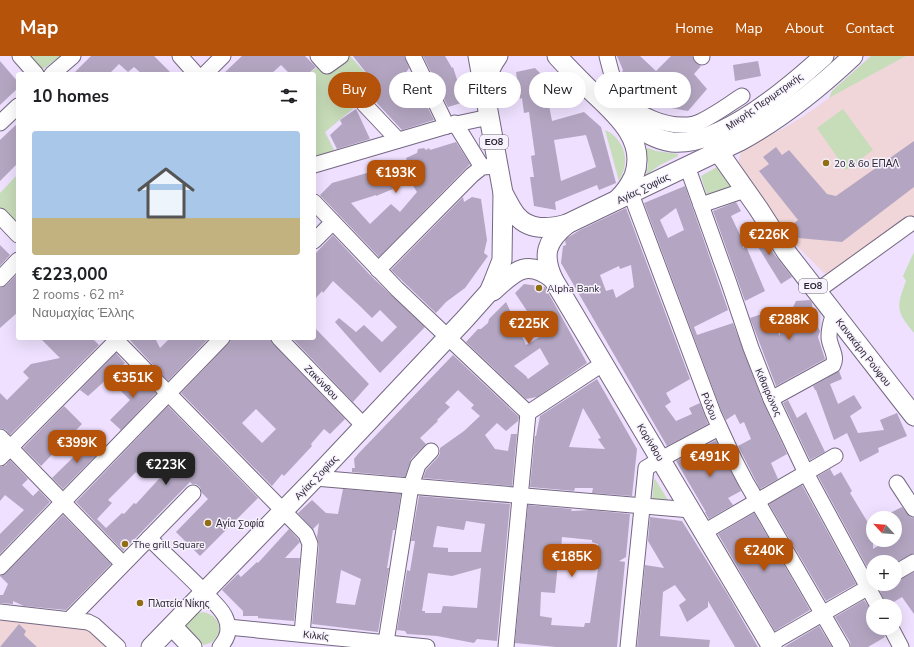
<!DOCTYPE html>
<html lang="en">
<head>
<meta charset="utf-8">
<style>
	:root { --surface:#fff; --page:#f6f6f6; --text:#202124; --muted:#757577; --accent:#b45309 }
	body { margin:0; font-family:"Nunito Sans",sans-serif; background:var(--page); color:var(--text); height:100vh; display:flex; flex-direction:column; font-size:15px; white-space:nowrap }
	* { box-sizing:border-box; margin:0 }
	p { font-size:13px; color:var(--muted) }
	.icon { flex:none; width:22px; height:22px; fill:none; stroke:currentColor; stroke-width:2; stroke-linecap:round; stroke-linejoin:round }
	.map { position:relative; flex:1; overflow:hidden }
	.panel { position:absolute; left:16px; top:16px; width:300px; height:268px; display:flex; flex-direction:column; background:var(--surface); border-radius:4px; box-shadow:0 4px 16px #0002 }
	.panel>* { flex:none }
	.banner { position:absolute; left:328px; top:16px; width:380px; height:36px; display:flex; gap:8px }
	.needle { width:26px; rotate:296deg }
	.buttons { position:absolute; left:866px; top:455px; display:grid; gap:8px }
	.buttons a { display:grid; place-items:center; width:36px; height:36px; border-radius:50%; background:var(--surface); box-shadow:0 4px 16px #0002; font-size:20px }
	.price { position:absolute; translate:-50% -34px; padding:0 9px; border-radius:8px; background:var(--accent); color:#fff; font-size:13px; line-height:26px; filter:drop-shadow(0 1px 2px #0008) }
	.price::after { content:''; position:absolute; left:50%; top:24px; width:12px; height:9px; margin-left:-6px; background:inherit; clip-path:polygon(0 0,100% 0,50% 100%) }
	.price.active { background:#222; color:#fff }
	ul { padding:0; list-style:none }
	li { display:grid; align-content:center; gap:8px; height:212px; padding:0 16px }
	li span { display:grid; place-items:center; height:124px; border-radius:4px; color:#555 }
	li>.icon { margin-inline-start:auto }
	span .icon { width:72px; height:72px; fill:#fffc; stroke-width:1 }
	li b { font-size:17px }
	h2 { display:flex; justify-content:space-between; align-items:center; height:48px; padding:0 16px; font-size:17px }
	.pill { padding:0 14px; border-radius:18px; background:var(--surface); box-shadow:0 4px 16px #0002; font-size:14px; line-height:36px }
	.pill.active { background:var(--accent); color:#fff }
	header { display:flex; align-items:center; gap:24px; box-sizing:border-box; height:56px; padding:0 20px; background:var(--accent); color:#fff }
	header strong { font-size:19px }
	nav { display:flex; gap:22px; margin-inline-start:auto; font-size:14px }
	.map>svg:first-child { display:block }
	.education { fill:#f0d6d8 }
	.green { fill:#c7dcb9 }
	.building { fill:#b4a6c2; fill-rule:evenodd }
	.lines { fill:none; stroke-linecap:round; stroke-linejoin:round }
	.minor-casing { stroke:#756882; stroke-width:17 }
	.major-casing { stroke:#756882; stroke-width:21 }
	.minor { stroke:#fff; stroke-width:15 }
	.major { stroke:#fff; stroke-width:19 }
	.poi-dot { fill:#916e14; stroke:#f7f2fd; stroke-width:1.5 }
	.labels { text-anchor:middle; stroke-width:3; stroke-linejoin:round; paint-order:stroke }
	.shield { fill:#f7f2fd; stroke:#6a6570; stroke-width:1 }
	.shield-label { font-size:9px; font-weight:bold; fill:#2d2833 }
	.street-label { font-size:10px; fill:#2d2833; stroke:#f7f2fd }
	.poi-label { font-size:10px; fill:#2d2833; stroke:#f7f2fd; text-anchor:start }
</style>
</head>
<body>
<header>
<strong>Map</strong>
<nav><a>Home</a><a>Map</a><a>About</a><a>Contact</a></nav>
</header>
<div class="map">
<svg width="914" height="591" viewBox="0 0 914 591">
	<rect width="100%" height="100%" fill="#eee0fe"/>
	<g class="education">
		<path d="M906,0H914V161L911,160L828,221L799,192L737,112L741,95L784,72L804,60L829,42Z"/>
		<path d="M0,564L88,574L105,591H0Z"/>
	</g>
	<g class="green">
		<path d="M27,0H61L40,15Z"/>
		<path d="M348,0H350L370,22L362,31L367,41L325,76L335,96L314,102V18H309L322,7Z"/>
		<path d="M871,0H906L829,42L832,35Z"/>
		<path d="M843,53L873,94L846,114L817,72Z"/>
		<path d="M605,74C610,76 614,79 617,83C628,96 627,111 619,125Z"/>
		<path d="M648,92L656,95L678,98V100L660,109L646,119L648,109L646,93Z"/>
		<path d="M717,111L734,136L707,140L701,120Z"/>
		<path d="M18,118V169L0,151V137Z"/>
		<path d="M914,196V277C896,255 896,252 906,225L903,220Z"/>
		<path d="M655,423L671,449L652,447L654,424Z"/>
		<path d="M203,556C227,561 223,590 199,589L185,574C186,565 194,557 203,556Z"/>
	</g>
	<g class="building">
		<path d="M91,0H154L172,18H142L134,11L128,16L119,8L109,18H73Z"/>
		<path d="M242,0H305L316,11L308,18H290L281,9L271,18H223Z"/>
		<path d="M353,0H404L409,12L403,21L423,42L434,64L402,74L363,32L371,23Z"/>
		<path d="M423,0H445L452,12L453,11L459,30L469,25L471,44L448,51Z"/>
		<path d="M617,0H640L656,15L671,0H692L695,6L701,10L694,18L707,33L688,55L659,50L642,38L622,21L621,18L623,14Z"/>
		<path d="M0,5L18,26V32L0,49Z"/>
		<path d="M758,5L761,20L735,25L733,9Z"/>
		<path d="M535,12L547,24L533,28L535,45L548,44L552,65L584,56L601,71L616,127L599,134L597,129L555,146L556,154L534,150L530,121H534L531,100L535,99L529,56L524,57L522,42L520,43L516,16ZM586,79L596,111L561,125L554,84Z"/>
		<path d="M356,53L370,83L337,93L330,79L342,68L340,64Z"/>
		<path d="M18,67V107L0,125V84Z"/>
		<path d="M914,85V131L842,186L798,182L790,170L798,164L759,115L769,108L763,101L776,91L782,99L789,94L827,138L836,140Z"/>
		<path d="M456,86L470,108L379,201L320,139L332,127L388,111L393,133L376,140V139L351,147L370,168L391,148L400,156L417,136L412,128L416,124L411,126L402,107L407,105L406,102L417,97L418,93L424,92L426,94L429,92L430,94Z"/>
		<path d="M685,130L728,254L694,271L697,279L733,267L763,346L787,398L771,407L778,423L760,433L738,390L751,383L744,366L740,368L735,358L726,364L721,354L644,147ZM676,152L684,174L668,182L660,164Z"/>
		<path d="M463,141L464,146L472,141L481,143L487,184L484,197L488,200L465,232L446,246L436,257L391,214Z"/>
		<path d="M736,146L741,155L731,160L742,183L743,192L746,190L765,235L745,245L713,155Z"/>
		<path d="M626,152L690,323L666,337L671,346L665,350L676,365L692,358L689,352L700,347L708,368L667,390L561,207L563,190L566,189L565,185L567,182L580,174ZM631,209L634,231L616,242L613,233L606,235L600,219L619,210L620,213Z"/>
		<path d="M750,167L792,221L781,228L745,170Z"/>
		<path d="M333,179L371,220L425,271L380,317L335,266L339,262L356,276L364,269L382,286L397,271L380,254L372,262L361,251L333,225L323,237L322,235L314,244V199Z"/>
		<path d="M0,189L10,199L0,210Z"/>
		<path d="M18,217V256L0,272V232L6,229Z"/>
		<path d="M524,228L545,231L587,307L537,341L526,343L466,286L478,273H481L488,267L489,263L506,246L526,289L543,279L515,237ZM540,292L549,308L528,323L526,320L514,310Z"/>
		<path d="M810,244L812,247L813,261L820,275L818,281L825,303L776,330L750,262L776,253L779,280L796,245Z"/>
		<path d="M314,271L369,328L353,346L292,282H314Z"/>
		<path d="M40,282H92L99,289L10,379L6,374L0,372V337L7,344L29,322L23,316L31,308L60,302Z"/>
		<path d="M128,282H155L160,292L170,282H209L168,325Z"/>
		<path d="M231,282H270L273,288L345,363L330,378L324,373L311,388L312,390L284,420L282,418L272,430L181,337L228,288ZM256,353L276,373L262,387L242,367Z"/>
		<path d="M116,297L125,307L88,340L80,334Z"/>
		<path d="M453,299L519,361L518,365L506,375L497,367L485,379L495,393L508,395L511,378H517L512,430L423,422L426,414L438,401L440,397V392L464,375L480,360L471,352L474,349L458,334L445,347L450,351L437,364L438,365L420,382L426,388L411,403L405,421L352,416V412H355L354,403L358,398Z"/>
		<path d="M132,313L156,337L121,374L110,364L130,344L118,332Z"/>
		<path d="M839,315L842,323L830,328L838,348L854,339L862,352L850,360L858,377L884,374L880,364L897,357L907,380L878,392L879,396L860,406L847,377L834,384L816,334H815L813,330Z"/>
		<path d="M597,323L637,393L632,440L592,437L593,432H575L574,435L530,431L535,380H536L540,360ZM583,352L601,382L598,383L605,393L569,391Z"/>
		<path d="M788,344L797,362L806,356L825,396L810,404L783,347Z"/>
		<path d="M64,350L82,368L41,410L23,392Z"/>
		<path d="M168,350L258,442L200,500L176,476L208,443L202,437L200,431L196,428H192L190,426L123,495L76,446ZM153,402L167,414L136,448L134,447L124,458L122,457L106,472L97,463L112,447L108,444L136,416L138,418Z"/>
		<path d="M93,382L103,392L63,433L52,422Z"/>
		<path d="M716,384L741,435L728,442L733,449L709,463L705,456H706L676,405Z"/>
		<path d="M10,404L28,423L22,429L33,440L39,434L50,446L0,498V478L24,454L5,439L0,445V411L6,409Z"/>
		<path d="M830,413L834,420L841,416L852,435L850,437L873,475V493L888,484H895V462H891L888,458L902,451L910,461L914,462V497L895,507L873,506V519L872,520L818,420Z"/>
		<path d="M802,429L856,528L826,545L769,448Z"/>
		<path d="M343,433L401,438L395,474H393L387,512H389L378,576L312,568L319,489L317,481L319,467L313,473L298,457L312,444L326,457L338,458ZM341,514L361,523L355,549L336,547Z"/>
		<path d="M419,440L510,448L497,585L477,583L474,587L437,580L407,578L405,575L397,574L407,514L410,515L415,485H411ZM466,465L485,468L481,496H448V492L433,491L437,470L464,474ZM481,512L477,552L443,550L441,557H425V555H422L428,517L452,520Z"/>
		<path d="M528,449L572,453L571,455L590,454L630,458L626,501L619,505L625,506L617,591H556L515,587ZM562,481L592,484V486L598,488L596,513H598L590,567H585L584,571L551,569L552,562L540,560L541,536L555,537L558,507H560Z"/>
		<path d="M754,457L810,554L775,575L718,478Z"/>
		<path d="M63,459L111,508L66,554L24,550L13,545V548L0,547V539H3L8,528L0,520L6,517Z"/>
		<path d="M650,461L682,465L728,539L758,591H735L708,545V551L687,566L679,549L686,544L675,529L663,536L660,580L710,584L709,591H637L645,509L664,512L648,485Z"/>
		<path d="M289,473L298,483L300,486L285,502H300L294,565L258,562V560H243V555L222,534L238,518L241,521L257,506L258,507Z"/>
		<path d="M914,516V558L902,541L887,550L880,535L883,528H895V526Z"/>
		<path d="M864,544L873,557V572H882L885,581L868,591H851L850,586L835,561Z"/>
		<path d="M19,568L26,575L24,579L37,591H0Z"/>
		<path d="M819,570L832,591H784Z"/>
	</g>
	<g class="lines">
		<g class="minor-casing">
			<g id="minor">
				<path d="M20,0L36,18"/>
				<path d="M180,0L196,18"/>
				<path d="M318,0L327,10L341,0"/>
				<path d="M413,0L447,70"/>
				<path d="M607,0C610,12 613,27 620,38C635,59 668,73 694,68C708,64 729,48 742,40"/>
				<path d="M701,0L702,1"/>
				<path d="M52,18L73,0"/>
				<path d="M205,18L223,0"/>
				<path d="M364,48L398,84"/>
				<path d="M0,67L18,50"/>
				<path d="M455,67L482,111"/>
				<path d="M314,109L447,70L489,61"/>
				<path d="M687,110L729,227L751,292L771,343L806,417L878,550"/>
				<path d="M631,138L713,357L735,405L746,426L842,591"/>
				<path d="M314,146L397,233L528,357L604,307"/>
				<path d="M701,149L745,134"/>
				<path d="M0,160L18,179"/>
				<path d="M314,185L333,166"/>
				<path d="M378,214L472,119L482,111L498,110"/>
				<path d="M0,223L18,204"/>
				<path d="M817,235L910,168"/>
				<path d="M114,282L306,478L310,488L302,578"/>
				<path d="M279,282L364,370"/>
				<path d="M771,343L833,309C838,300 829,290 829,281C829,273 831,265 834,258"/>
				<path d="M0,381L123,508"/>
				<path d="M0,402L119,282"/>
				<path d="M315,422L691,454"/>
				<path d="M897,427L914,453"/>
				<path d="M704,476L835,400"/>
				<path d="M149,482C169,502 190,521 209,541C215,548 223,554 226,563C231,574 227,583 220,591"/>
				<path d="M0,511L222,282"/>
				<path d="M895,517L914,506"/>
				<path d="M0,556L88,566L94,569L118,591"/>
				<path d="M70,563L193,437"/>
				<path d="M228,571L427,591"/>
				<path d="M891,572L901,591"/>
				<path d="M386,586L411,430L418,409L431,395"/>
				<path d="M770,588L874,528"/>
				<path d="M506,591L528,357"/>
				<path d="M628,591L646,412L661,403L719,372"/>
			</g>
		</g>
		<g class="major-casing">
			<g id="major">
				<path d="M557,0C567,11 577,21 587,31C611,54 648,82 634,120C630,129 625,136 618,143"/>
				<path d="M484,31C487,20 491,9 498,0"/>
				<path d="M613,55C631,67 650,83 672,86C720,91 790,31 824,0"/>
				<path d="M708,81L758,152L787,197L914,360"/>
				<path d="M503,137C507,144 511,153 516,159C529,175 549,173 567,168L740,85C782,62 818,33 853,0"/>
				<path d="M567,168C546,185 542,199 553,223L772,591"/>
				<path d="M493,235C514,216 526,202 553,223"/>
				<path d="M172,570L192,591"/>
				<path d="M151,591L315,422L465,263L489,236L493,227L502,204L503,137L478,0"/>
			</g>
		</g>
		<use href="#minor" class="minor"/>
		<use href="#major" class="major"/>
	</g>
	<g class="poi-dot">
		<circle cx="826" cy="107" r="4"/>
		<circle cx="539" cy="232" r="4"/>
		<circle cx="208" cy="467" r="4"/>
		<circle cx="125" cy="488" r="4"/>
		<circle cx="140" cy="547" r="4"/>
	</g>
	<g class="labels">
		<g class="shield">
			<rect x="480" y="79" width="28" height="14" rx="3"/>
			<rect x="799" y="223" width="28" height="14" rx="3"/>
		</g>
		<g class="shield-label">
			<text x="494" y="89">ΕΟ8</text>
			<text x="813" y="233">ΕΟ8</text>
		</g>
		<g class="street-label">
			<text transform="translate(764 45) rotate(-35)" y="4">Μικρής Περιμετρικής</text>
			<text transform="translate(643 132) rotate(-26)" y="4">Αγίας Σοφίας</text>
			<text transform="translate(864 296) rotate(52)" y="4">Κανακάρη Ρούφου</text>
			<text transform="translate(322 326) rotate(46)" y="4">Ζακύνθου</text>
			<text transform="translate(769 336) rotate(66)" y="4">Κιθαιρώνος</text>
			<text transform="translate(710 350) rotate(69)" y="4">Ρόδου</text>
			<text transform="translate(651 386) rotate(59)" y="4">Κορίνθου</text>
			<text transform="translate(316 421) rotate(-46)" y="4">Αγίας Σοφίας</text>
			<text transform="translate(316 579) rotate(6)" y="4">Κιλκίς</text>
		</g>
		<g class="poi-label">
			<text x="834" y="111">2ο &amp; 6ο ΕΠΑΛ</text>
			<text x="547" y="236">Alpha Bank</text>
			<text x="216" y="471">Αγία Σοφία</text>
			<text x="133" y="492">The grill Square</text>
			<text x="148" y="551">Πλατεία Νίκης</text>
		</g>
	</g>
</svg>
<div class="buttons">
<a><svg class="needle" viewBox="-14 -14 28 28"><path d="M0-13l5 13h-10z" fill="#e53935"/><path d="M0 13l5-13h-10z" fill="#757577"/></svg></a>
<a>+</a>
<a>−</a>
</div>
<b class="price" style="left:396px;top:138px">€193K</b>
<b class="price" style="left:769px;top:200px">€226K</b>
<b class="price" style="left:789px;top:285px">€288K</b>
<b class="price" style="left:529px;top:289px">€225K</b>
<b class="price" style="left:133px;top:343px">€351K</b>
<b class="price" style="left:77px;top:408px">€399K</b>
<b class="price" style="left:710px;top:422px">€491K</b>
<b class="price active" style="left:166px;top:430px">€223K</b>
<b class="price" style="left:764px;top:516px">€240K</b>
<b class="price" style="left:572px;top:522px">€185K</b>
<div class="banner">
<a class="pill active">Buy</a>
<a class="pill">Rent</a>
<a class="pill">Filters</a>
<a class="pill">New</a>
<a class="pill">Apartment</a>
</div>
<section class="panel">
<h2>10 homes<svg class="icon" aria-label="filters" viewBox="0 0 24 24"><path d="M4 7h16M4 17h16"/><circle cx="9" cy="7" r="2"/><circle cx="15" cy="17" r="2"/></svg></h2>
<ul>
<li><span style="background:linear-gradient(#a9c7e8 70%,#c2b280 0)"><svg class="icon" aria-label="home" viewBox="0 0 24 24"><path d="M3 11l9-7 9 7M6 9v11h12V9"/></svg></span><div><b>€223,000</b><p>2 rooms · 62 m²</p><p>Ναυμαχίας Έλλης</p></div></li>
</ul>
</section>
</div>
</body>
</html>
